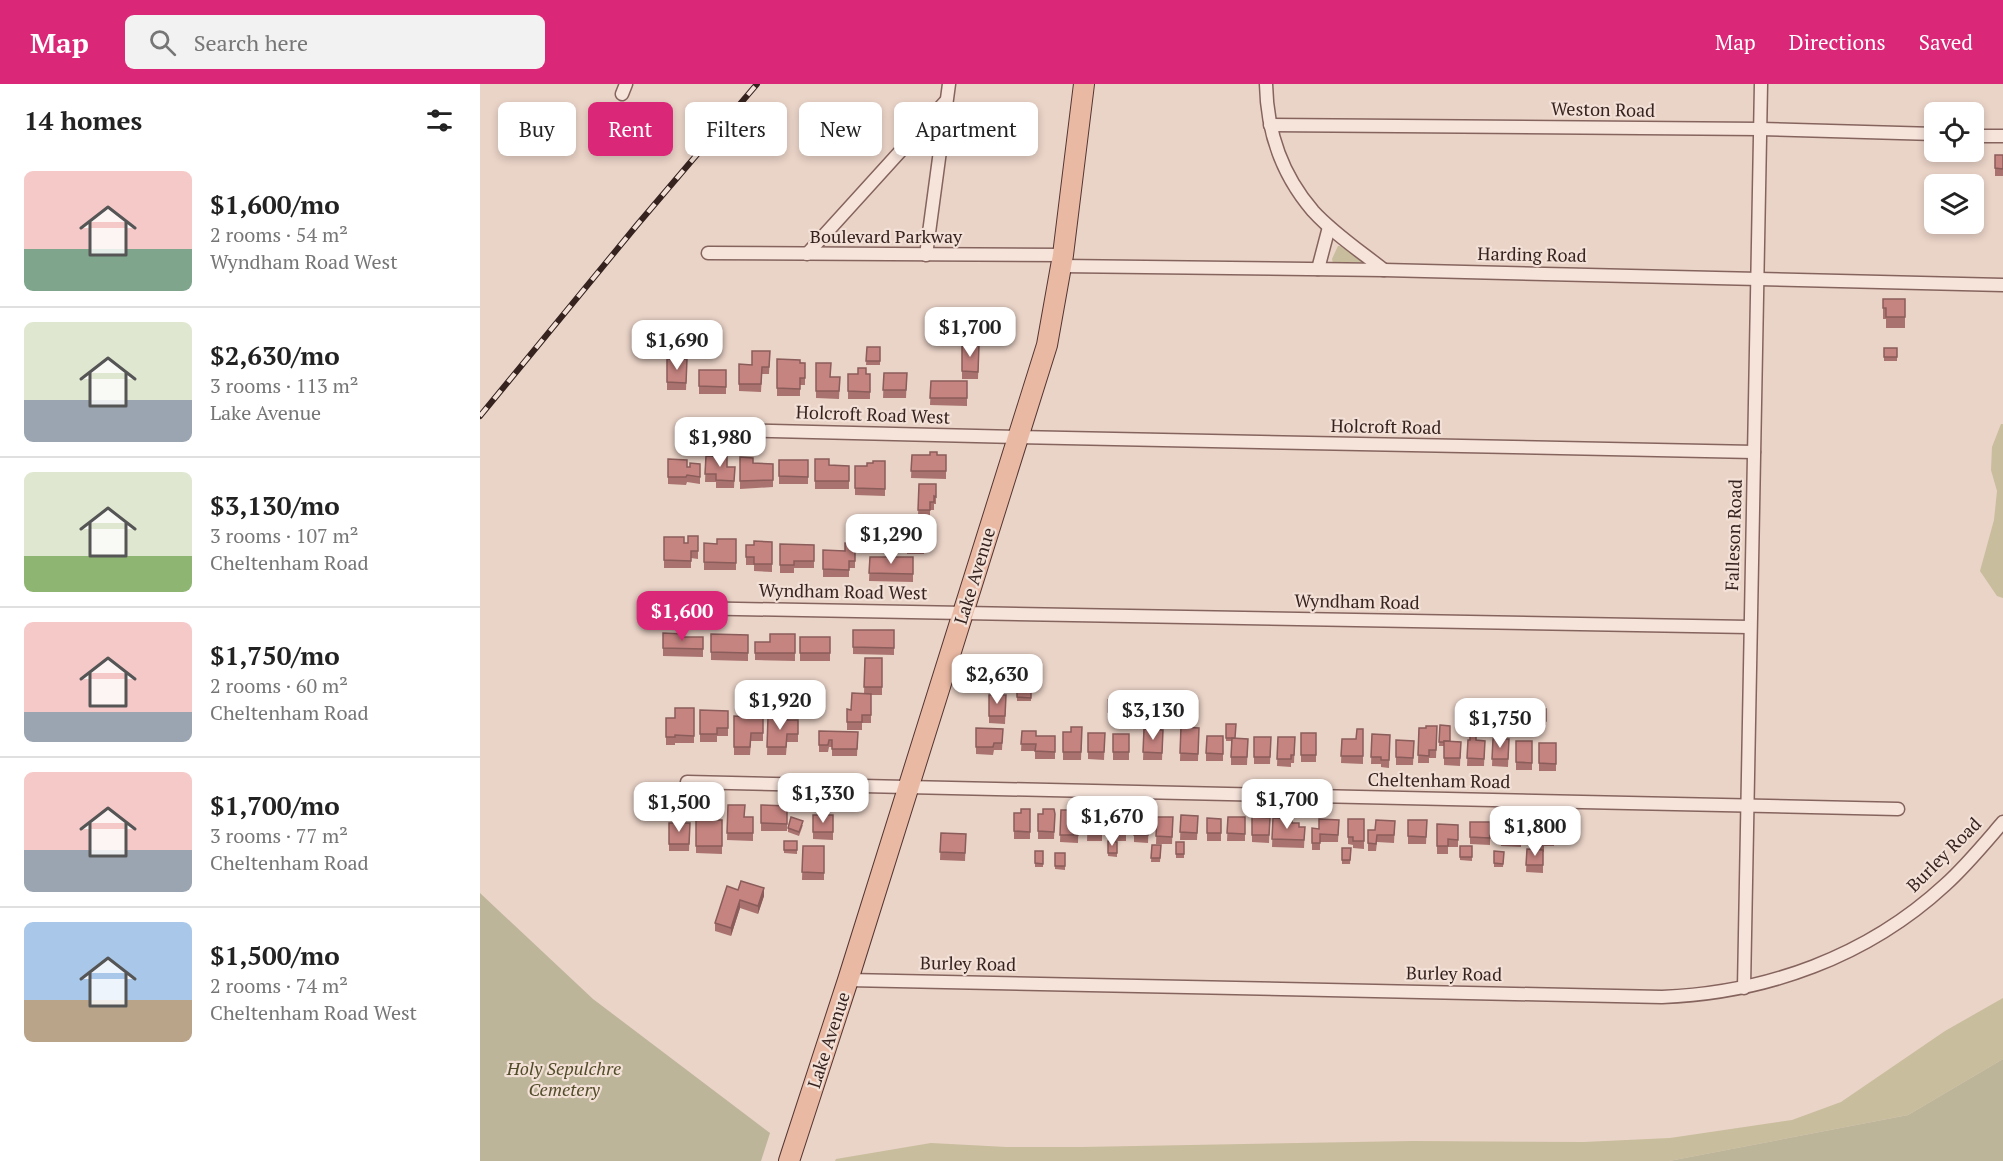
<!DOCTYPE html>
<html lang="en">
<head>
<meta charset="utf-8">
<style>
	:root { --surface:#fff; --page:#f2f2f2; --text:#222; --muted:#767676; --line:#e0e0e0; --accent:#db2777 }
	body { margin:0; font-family:"PT Serif",serif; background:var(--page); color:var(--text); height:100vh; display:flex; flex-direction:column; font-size:22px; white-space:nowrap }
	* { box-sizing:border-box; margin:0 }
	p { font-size:20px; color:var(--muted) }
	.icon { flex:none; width:33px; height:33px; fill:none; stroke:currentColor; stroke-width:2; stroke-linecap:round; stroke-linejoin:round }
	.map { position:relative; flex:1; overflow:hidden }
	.details { display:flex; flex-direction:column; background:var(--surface); width:480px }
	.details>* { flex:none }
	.guide { position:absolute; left:18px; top:18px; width:570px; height:54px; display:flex; gap:12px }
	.fabs { position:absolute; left:1444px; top:18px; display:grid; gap:12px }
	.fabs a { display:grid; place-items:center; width:60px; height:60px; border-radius:9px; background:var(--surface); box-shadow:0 3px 9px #0003; font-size:30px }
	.price { position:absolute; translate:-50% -51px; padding:0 14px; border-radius:12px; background:#fff; color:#222; font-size:20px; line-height:39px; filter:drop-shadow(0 2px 3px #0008) }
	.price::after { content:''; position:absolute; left:50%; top:36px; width:18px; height:14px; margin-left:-9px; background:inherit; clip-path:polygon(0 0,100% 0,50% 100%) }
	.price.active { background:var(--accent); color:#fff }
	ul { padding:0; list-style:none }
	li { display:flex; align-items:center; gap:18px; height:150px; padding:0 24px }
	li+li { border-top:2px solid var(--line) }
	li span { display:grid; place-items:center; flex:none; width:168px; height:120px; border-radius:9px; color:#555 }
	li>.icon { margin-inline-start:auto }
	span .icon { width:72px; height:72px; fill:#fffc; stroke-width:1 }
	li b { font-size:26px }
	h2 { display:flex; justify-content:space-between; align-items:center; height:72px; padding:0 24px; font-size:26px }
	.chip { padding:0 21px; border-radius:9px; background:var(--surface); box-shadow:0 3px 9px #0003; font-size:21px; line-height:54px }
	.chip.active { background:var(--accent); color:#fff }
	header { display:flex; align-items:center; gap:36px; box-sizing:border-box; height:84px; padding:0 30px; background:var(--accent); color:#fff }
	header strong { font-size:28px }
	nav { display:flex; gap:33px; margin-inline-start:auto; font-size:21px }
	.search { width:420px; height:54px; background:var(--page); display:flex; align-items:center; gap:15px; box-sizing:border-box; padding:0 21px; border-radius:9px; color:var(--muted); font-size:22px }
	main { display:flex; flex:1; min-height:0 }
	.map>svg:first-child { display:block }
	.green { fill:#c8bd9c }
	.cemetery { fill:#bdb59a }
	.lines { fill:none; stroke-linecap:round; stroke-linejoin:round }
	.street-casing { stroke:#85645e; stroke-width:15 }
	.primary-casing { stroke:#533532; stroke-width:22 }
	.street { stroke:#f6e3da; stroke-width:12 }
	.primary { stroke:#eab9a3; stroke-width:20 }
	.rail-casing { stroke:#362320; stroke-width:6 }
	.rail { stroke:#f3e0d6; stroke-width:4; stroke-dasharray:11; stroke-linecap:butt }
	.wall { fill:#a9726e }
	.shaded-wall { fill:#8a5c5a }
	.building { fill:#c58480; stroke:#8a5c5a; stroke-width:1.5 }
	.labels { text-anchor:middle; stroke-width:4.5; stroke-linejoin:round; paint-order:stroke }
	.street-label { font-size:18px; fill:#362320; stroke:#f3e0d6 }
	.park-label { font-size:18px; font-style:italic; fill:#514c29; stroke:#f3e0d6 }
</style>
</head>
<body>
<header>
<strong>Map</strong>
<div class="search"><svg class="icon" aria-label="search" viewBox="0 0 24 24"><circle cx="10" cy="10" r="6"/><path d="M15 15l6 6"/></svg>Search here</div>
<nav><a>Map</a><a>Directions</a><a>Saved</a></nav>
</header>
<main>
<section class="details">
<h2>14 homes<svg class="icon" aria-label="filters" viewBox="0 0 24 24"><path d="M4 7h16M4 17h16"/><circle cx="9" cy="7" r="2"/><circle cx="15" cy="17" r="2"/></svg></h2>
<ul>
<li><span style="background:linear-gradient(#f6c9c9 65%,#7fa58c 0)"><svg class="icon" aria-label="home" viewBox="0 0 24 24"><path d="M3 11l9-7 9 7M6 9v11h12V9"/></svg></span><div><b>$1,600/mo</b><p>2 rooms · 54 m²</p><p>Wyndham Road West</p></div></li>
<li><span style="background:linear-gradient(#dfe7d0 65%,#9aa5b1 0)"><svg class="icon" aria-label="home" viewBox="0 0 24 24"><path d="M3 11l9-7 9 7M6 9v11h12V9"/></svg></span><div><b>$2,630/mo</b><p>3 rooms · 113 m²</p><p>Lake Avenue</p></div></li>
<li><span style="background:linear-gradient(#dfe7d0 70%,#8fb573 0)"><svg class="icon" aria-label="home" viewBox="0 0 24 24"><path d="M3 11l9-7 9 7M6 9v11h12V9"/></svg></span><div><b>$3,130/mo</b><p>3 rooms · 107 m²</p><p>Cheltenham Road</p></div></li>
<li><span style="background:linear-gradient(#f6c9c9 75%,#9aa5b1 0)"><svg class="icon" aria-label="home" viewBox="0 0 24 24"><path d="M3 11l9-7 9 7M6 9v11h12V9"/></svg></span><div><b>$1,750/mo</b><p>2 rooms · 60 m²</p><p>Cheltenham Road</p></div></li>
<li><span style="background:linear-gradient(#f6c9c9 65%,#9aa5b1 0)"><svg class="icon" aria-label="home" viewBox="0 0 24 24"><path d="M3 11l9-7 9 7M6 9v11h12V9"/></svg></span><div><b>$1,700/mo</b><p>3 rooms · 77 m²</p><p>Cheltenham Road</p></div></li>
<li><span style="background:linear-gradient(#a9c7e8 65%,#b9a48a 0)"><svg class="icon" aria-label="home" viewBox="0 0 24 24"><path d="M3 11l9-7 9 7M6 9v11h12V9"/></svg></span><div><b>$1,500/mo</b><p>2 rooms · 74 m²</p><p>Cheltenham Road West</p></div></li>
</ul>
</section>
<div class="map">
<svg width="1523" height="1077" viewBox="0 0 1523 1077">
	<rect width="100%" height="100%" fill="#ead3c7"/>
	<g class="green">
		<path d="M858,162H860L885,178L853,179L852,175Z"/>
		<path d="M1521,340H1523V514L1517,512L1500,487L1514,436L1517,407L1511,386L1512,363Z"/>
		<path d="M1523,914V975L1428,1031L1189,1077H355L356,1075L451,1059L526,1063H602L933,1057L1104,1058L1190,1054L1312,1036L1361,1018L1465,947Z"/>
	</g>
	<g class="cemetery">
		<path d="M0,809L113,915L290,1049L281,1077H0Z"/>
		<path d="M1523,975V1077H1189L1428,1031Z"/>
	</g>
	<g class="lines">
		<g class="street-casing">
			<g id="street">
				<path d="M786,0C787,47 802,91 833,127C853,149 880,167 904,186"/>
				<path d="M142,10L146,0"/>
				<path d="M790,41L1280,45L1455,50"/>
				<path d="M1494,52H1523"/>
				<path d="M228,169L583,171"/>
				<path d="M327,170L465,18"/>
				<path d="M446,171L469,0"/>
				<path d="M581,182L904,186L1523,201"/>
				<path d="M838,185L849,143"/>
				<path d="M213,345L537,353L1274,368"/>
				<path d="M206,524L1269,543"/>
				<path d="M207,698L1418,725"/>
				<path d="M368,896L1182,913C1286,909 1387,873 1465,801C1486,782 1504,760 1523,738"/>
				<path d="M1264,904C1269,603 1276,301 1281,0"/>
			</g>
		</g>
		<g class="primary-casing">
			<path id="primary" d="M309,1077L368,896L567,261L583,171L604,0"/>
		</g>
		<use href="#street" class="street"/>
		<use href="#primary" class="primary"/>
		<g class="rail-casing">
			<path id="rail" d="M0,332L157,141L277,0"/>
		</g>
		<use href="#rail" class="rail"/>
	</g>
	<g class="wall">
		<rect x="1515" y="71" width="8" height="21"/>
		<path d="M1403,215H1425V244H1406V235H1403Z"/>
		<path d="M482,261H499L498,295H482Z"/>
		<path d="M387,263H400V281H386Z"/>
		<rect x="1404" y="264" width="13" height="13"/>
		<path d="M290,267L289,290H282L281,308L259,307V280L272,281Z"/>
		<path d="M187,275H207L206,306H187Z"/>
		<path d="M297,275L325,279V301H320V312H297Z"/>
		<path d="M336,279L351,293H360L359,315L336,314Z"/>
		<rect x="219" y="286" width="27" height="24"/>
		<path d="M404,289H427L426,314H403Z"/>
		<rect x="368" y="290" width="22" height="25"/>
		<path d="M451,297H487V322L450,321Z"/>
		<path d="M432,371H466V395L431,394Z"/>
		<path d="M226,372L247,383H255L254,404H236V398H225Z"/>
		<path d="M260,373L273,379L293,380V403L260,405Z"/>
		<path d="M188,375L207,383H210L220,380V400L207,398L206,401L188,400Z"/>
		<path d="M335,375L349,381L369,382V405H335Z"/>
		<rect x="299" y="376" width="29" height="24"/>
		<path d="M405,377V412L375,411V382H387Z"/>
		<path d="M439,400H456V420H454V426H450V433H438Z"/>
		<path d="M428,433H444V470H427Z"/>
		<path d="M218,452V475L211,474V484H184V453L204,459H208Z"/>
		<path d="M256,455V486H224V459L237,460Z"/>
		<path d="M292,458V488L274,487V481H266V461H274Z"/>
		<path d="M375,459V484H369V493H343V466L365,467Z"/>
		<path d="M300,460L334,461V484H314V489H300Z"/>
		<path d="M390,473H433V498L389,497Z"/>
		<path d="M373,546H414V571L373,570Z"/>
		<path d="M183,549L204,553H223V573L183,572Z"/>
		<path d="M231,550L268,551V577L231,576Z"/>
		<path d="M315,550V577L275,576V558H290Z"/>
		<rect x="320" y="553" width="30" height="24"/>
		<path d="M385,574H402V611H391V639H382V646H367V625L371,626L384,610Z"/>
		<path d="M537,599L551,600V617H537Z"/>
		<path d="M509,611H526L525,640L509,639Z"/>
		<path d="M628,616H638L637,632H628Z"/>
		<path d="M1031,623H1044V641L1031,640Z"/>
		<path d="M214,624V659H195V661H186V634H195Z"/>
		<rect x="1056" y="625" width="10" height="16"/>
		<path d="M220,626L248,627V652H237V658H220Z"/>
		<path d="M1008,630L1016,631V647L1008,646Z"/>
		<path d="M984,631L997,632V647L983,646Z"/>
		<path d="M254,632L283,634V657H271L270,671H254Z"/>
		<path d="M288,633L307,636H318V658H307L306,671H287Z"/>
		<path d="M746,640L755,654L768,655L767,681H751V657H746Z"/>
		<path d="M960,641L970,657L981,658L980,682L964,681V662H959Z"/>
		<path d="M957,642L956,674H949V679H938L939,644H946Z"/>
		<path d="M602,643L601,676H583V648H591Z"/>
		<path d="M701,643L719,644L718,677H700Z"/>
		<path d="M496,644L523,645L522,666H514L513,671L496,670Z"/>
		<path d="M664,645L683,646L682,676H663Z"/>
		<path d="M883,645V680L861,679L862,655H876Z"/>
		<path d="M339,647L378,648L377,672H352V663H349L348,668H339Z"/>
		<path d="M542,647L556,652H575V675H555V667H541Z"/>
		<path d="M608,649H625L624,676L608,675Z"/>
		<rect x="821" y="649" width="15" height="29"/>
		<rect x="633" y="650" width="16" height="26"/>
		<path d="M892,650L910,651L909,684L901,683V680H891Z"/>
		<path d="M743,652V677H726V669Z"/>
		<path d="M774,653H791L790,680H774Z"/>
		<path d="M798,653H815L814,679H811V683L797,682Z"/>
		<path d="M1013,655H1029L1028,683L1012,682Z"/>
		<path d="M916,656L934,657L933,681H916Z"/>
		<path d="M988,656L1005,657L1004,682H987Z"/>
		<rect x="1036" y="657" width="16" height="29"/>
		<rect x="1059" y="659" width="17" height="28"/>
		<path d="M248,721L265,733H273V757L247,756Z"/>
		<path d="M281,721L307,722V747H281Z"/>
		<path d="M550,725V755H534V729H541Z"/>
		<path d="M581,726H599L598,759L580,758Z"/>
		<path d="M608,728L622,729V757H607Z"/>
		<path d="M631,729L646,730V757H631Z"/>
		<path d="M558,730H575L574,755H558Z"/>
		<path d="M333,731H353V756L333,755Z"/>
		<path d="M701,731L718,732L717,756H700Z"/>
		<path d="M654,732H669L668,759L654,758Z"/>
		<path d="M677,733H693L692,760H676Z"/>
		<path d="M748,733H765V757H747Z"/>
		<path d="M772,733L790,734L789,759L772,758Z"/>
		<path d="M727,734L741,735V757H727Z"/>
		<path d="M793,734L812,739L819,743H825L824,764L792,763Z"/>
		<path d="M868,735H884V765L873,764V761L868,760Z"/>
		<path d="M216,736H242V770L216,769Z"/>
		<path d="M859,736L858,758H840V766H832V744L839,745Z"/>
		<path d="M928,736H947L946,760H928Z"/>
		<path d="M915,737L914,759L897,758L896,767H888V746H895Z"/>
		<path d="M990,738H1010V761L990,760Z"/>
		<path d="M1022,738L1041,739V763L1021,762Z"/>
		<path d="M1053,738L1074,739V762H1064V768H1063V789L1046,788L1047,765H1053Z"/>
		<path d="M189,739H210L209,767H189Z"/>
		<path d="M957,740L978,741V763H968V770H957Z"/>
		<path d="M323,741L319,752L308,748V744Z"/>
		<path d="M461,749L486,750L485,777L460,776Z"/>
		<path d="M317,757V770L304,769V766Z"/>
		<path d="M628,757L637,758V773L628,772Z"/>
		<rect x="696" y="758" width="8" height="16"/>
		<path d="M672,761H681L680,778H671Z"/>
		<path d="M323,762H344V796H322Z"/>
		<path d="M980,762H992V777L980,776Z"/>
		<path d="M871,764L870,780H862V776Z"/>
		<rect x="555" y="767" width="8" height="16"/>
		<path d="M1014,767L1024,768L1023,783H1014Z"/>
		<path d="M575,769H585V786L575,785Z"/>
		<path d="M258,806L284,812L278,830L260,824L251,852L235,847V839Z"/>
	</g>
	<g class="shaded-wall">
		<path d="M284,804V812L278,830V822Z"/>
		<path d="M260,816V824L251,852V844Z"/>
	</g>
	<g class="building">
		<path d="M1515,71H1523V85L1515,84Z"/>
		<path d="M1403,215H1425V233H1406V224H1403Z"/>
		<path d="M482,261H499L498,288L482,287Z"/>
		<path d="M387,263H400V277H386Z"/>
		<rect x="1404" y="264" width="13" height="9"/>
		<path d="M272,267H290L289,283H282L281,300H259V280L272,281Z"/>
		<path d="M187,275H207L206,299L187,298Z"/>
		<path d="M297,275L320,276V279H325V294H320V305L297,304Z"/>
		<path d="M336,279H351L350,293H360L359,307H336Z"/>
		<path d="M378,284H386V290H390V308L368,307V290H378Z"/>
		<path d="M219,286H246V303L219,302Z"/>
		<path d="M404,289H427L426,306H403Z"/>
		<path d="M451,297H487V314H450Z"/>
		<path d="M450,368H457V371H466V387H431L432,371H450Z"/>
		<path d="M226,372L247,373V383H255L254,397L236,396V390H225Z"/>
		<path d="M260,373L273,374V379L293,380V396L260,397Z"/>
		<path d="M188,375L207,376V383H210V379L220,380V393L207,391L206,393H188Z"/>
		<path d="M335,375H349V381L369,382V397H335Z"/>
		<path d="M299,376H328V393L299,392Z"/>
		<path d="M393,377H405V405L375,404V382H387V379H393Z"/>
		<path d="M439,400H456V413L454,412V418H450V426H438Z"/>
		<path d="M428,433H444V463L427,462Z"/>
		<path d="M208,452H218V467H211V477L184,476V453H204V459H208Z"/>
		<path d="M237,455H256V479L224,478V459L237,460Z"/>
		<path d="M274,457L292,458V480H274V473H266V461H274Z"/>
		<path d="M365,459H375V477H369V486L343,485V466L365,467Z"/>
		<path d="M300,460L334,461V477H314V481H300Z"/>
		<path d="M390,473H433V490L389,489Z"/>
		<path d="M373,546H414V564L373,563Z"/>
		<path d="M183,549L204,550V553H223V565L183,564Z"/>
		<path d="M231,550L268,551V569L231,568Z"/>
		<path d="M290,550H315V569H275V558H290Z"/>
		<rect x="320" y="553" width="30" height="16"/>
		<path d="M385,574H402V603H384Z"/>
		<path d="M537,599L551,600V614L537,613Z"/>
		<path d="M372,609L391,610V631H382V638H367V625L371,626Z"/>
		<path d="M509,611H526L525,632H509Z"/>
		<path d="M628,616H638L637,629L628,628Z"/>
		<path d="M1031,623H1044V637L1031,636Z"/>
		<path d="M195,624H214V652L195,651V653H186V634H195Z"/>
		<rect x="1056" y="625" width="10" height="12"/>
		<path d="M220,626L248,627V644H237V650H220Z"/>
		<path d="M1008,630L1016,631V643H1008Z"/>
		<path d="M984,631L997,632V643H983Z"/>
		<path d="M254,632L283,634V649H271L270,663H254Z"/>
		<path d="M288,633H307V636H318V650H307L306,663H287Z"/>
		<path d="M746,640H756L755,654H746Z"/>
		<path d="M960,641L970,642V657H964V658H959Z"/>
		<path d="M946,642H957L956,666H949V672L938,671L939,644H946Z"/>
		<path d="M591,643H602L601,668H583V648H591Z"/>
		<path d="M701,643L719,644L718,670L700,669Z"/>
		<path d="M496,644L523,645L522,659H514L513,663H496Z"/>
		<path d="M664,645L683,646L682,669L663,668Z"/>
		<path d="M877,645H883V672H861L862,655H876Z"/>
		<path d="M339,647L378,648L377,665H352V656H349L348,661H339Z"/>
		<path d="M542,647H556V652H575V668L555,667L556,660H541Z"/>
		<path d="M608,649H625L624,668H608Z"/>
		<rect x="821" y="649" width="15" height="22"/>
		<rect x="633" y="650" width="16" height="18"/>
		<path d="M892,650L910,651L909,676H901V673H891Z"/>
		<path d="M727,652H743V670L726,669Z"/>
		<path d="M990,652H996V656L1005,657L1004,675L987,674L988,656H990Z"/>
		<path d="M774,653H791L790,673H774Z"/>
		<path d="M798,653H815L814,671H811V675H797Z"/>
		<path d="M752,654L768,655L767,673H751Z"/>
		<path d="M1013,655H1029L1028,675H1012Z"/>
		<path d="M916,656L934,657L933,674L916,673Z"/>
		<path d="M964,657L981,658L980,674H964Z"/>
		<path d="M1036,657H1052V679L1036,678Z"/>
		<path d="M1059,659H1076V680L1059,679Z"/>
		<path d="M248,721H265L264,733H273V749H247Z"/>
		<path d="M281,721L307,722V740L281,739Z"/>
		<path d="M541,725H550V748L534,747V729H541Z"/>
		<path d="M563,725H574L575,730L574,748L558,747V730H563Z"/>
		<path d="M581,726H599L598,751H580Z"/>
		<path d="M608,728L622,729V750H607Z"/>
		<path d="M631,729L646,730V750L631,749Z"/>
		<rect x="333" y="731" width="20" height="17"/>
		<path d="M701,731L718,732L717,749L700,748Z"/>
		<path d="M654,732H669L668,751H654Z"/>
		<path d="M311,733L323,737L319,748L308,744Z"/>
		<path d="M677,733H693L692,753L676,752Z"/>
		<path d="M748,733H765V750L747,749Z"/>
		<path d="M772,733L790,734L789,751H772Z"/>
		<path d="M727,734L741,735V749H727Z"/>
		<path d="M793,734L812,735V739H819V743H825L824,756L792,755Z"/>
		<path d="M839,735L859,736L858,751L840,750V759H832V744L839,745Z"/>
		<path d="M868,735H884V757H873V753H868Z"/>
		<rect x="216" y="736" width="26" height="26"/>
		<path d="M896,736L915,737L914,751H897L896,760L888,759V746H895Z"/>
		<path d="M928,736H947L946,753L928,752Z"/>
		<path d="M990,738H1010V754L990,753Z"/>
		<path d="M1022,738L1041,739V755H1021Z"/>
		<path d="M1053,738L1074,739V755H1064V760H1053Z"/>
		<path d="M189,739H210L209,760H189Z"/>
		<path d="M957,740L978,741V756L968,755V762H957Z"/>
		<path d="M461,749L486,750L485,769L460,768Z"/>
		<rect x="304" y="757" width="13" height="9"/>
		<path d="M628,757L637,758V769H628Z"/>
		<rect x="696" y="758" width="8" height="12"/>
		<path d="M672,761H681L680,774H671Z"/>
		<path d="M323,762H344V789L322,788Z"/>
		<rect x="980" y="762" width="12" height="11"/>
		<path d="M862,764H871L870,776H862Z"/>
		<path d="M1047,765L1063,766V781H1046Z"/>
		<path d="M555,767H563V780L555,779Z"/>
		<path d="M1014,767L1024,768L1023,780L1014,779Z"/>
		<rect x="575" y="769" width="10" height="13"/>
		<path d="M261,797L284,804L278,822L260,816L251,844L235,839L247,802L258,806Z"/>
	</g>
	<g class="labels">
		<g class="street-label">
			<text transform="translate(1123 26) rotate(1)" y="6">Weston Road</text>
			<text x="406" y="159">Boulevard Parkway</text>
			<text transform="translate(1052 171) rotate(1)" y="6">Harding Road</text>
			<text transform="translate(393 331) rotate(2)" y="6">Holcroft Road West</text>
			<text transform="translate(906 343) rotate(1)" y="6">Holcroft Road</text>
			<text transform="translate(1254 451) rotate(-88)" y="6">Falleson Road</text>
			<text transform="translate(495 492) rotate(-73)" y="6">Lake Avenue</text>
			<text transform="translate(363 508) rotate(1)" y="6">Wyndham Road West</text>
			<text transform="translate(877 518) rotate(1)" y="6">Wyndham Road</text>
			<text transform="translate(959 697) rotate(1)" y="6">Cheltenham Road</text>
			<text transform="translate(1464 771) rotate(-45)" y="6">Burley Road</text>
			<text transform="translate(488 880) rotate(1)" y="6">Burley Road</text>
			<text transform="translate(974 890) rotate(1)" y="6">Burley Road</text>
			<text transform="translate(349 956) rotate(-72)" y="6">Lake Avenue</text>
		</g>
		<g class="park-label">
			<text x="84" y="991">Holy Sepulchre<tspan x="84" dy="21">Cemetery</tspan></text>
		</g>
	</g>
</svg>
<div class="fabs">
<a><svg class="icon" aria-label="locate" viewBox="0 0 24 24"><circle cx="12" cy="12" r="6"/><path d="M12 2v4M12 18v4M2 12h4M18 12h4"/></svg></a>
<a><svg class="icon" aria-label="layers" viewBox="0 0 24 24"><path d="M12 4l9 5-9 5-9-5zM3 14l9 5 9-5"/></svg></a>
</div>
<b class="price" style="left:490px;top:274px">$1,700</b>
<b class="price" style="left:197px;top:287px">$1,690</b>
<b class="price" style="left:240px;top:384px">$1,980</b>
<b class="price" style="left:411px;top:481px">$1,290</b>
<b class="price active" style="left:202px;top:558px">$1,600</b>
<b class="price" style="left:517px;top:621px">$2,630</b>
<b class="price" style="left:300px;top:647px">$1,920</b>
<b class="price" style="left:673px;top:657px">$3,130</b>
<b class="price" style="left:1020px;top:665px">$1,750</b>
<b class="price" style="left:343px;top:740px">$1,330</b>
<b class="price" style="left:807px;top:746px">$1,700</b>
<b class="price" style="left:199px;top:749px">$1,500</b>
<b class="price" style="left:632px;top:763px">$1,670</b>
<b class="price" style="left:1055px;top:773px">$1,800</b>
<div class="guide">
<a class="chip">Buy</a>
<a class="chip active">Rent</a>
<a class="chip">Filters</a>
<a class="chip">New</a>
<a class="chip">Apartment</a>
</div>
</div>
</main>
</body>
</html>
